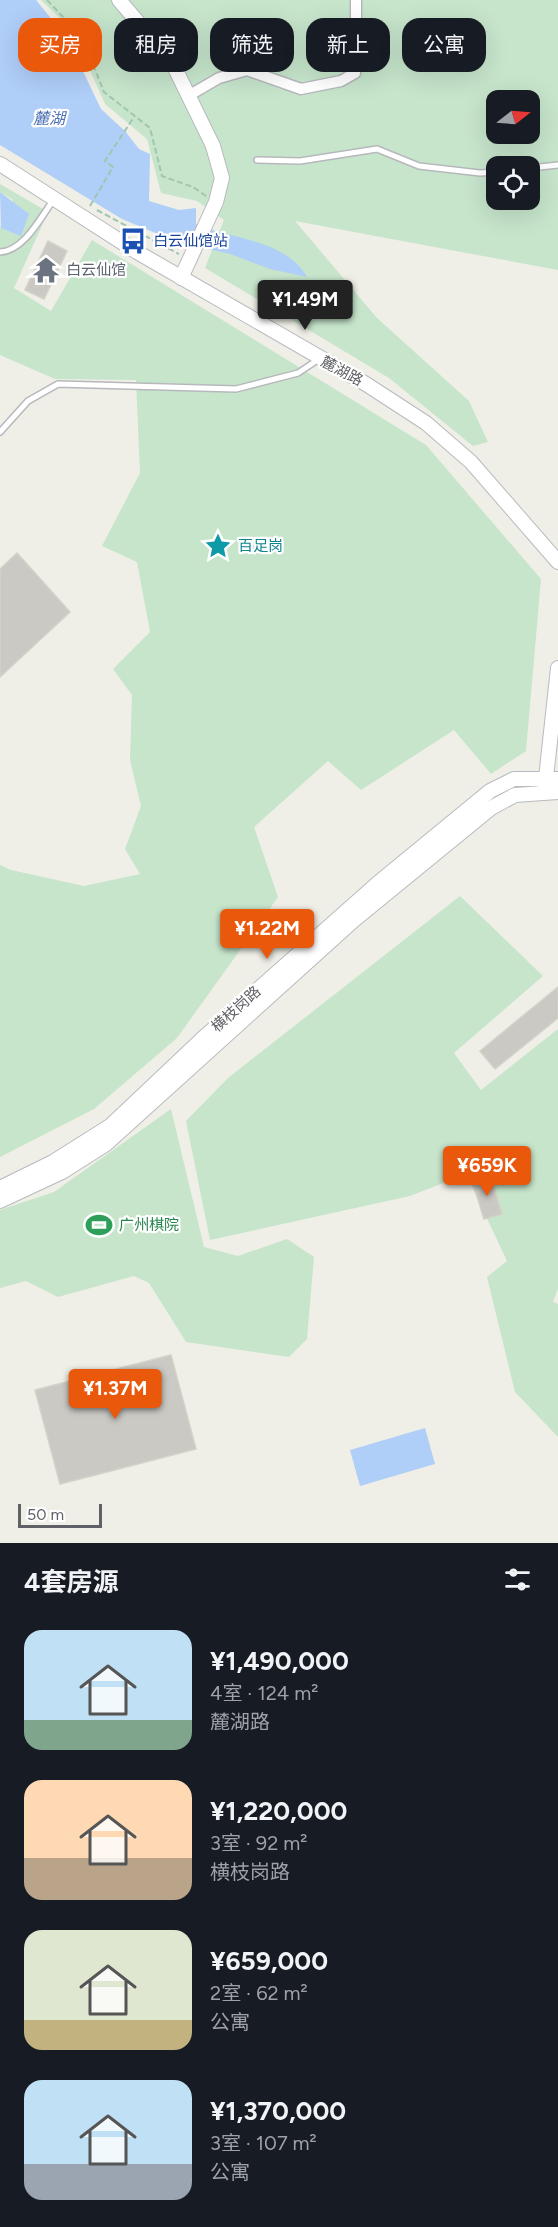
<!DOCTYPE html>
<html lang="zh">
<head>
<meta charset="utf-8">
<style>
	:root { --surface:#171b24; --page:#242831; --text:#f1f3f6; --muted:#9ea1a6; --accent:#ea580c }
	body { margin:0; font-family:Figtree,"Noto Sans SC",sans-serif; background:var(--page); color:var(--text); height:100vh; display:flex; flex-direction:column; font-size:22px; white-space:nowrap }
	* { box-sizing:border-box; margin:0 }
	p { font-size:20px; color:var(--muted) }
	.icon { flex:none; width:33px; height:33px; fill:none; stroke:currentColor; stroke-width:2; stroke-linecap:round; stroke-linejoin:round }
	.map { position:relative; height:1543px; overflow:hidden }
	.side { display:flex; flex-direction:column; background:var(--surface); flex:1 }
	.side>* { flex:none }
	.guide { position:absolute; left:18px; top:18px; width:522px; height:54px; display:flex; gap:12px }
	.needle { width:39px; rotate:73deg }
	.tools { position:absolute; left:486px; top:90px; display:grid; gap:12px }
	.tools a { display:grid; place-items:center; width:54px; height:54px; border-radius:12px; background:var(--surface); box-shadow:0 6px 24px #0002; font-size:30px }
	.scale { position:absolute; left:18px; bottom:15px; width:84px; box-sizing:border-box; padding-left:6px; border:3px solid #5f6166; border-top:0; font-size:16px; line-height:21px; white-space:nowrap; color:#5f6166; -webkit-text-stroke:4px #fff; paint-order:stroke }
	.price { position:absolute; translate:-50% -51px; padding:0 14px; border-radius:6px; background:var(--accent); color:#fff; font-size:20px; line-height:39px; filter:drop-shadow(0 2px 3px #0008) }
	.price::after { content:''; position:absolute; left:50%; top:36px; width:18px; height:14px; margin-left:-9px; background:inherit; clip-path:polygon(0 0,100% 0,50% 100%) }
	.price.selected { background:#222; color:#fff }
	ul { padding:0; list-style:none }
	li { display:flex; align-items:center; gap:18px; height:150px; padding:0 24px }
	li span { display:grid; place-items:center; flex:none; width:168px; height:120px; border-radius:18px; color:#555 }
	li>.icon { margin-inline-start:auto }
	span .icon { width:72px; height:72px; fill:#fffc; stroke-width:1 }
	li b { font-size:26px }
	h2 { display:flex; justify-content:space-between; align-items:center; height:72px; padding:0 24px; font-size:26px }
	.chip { padding:0 21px; border-radius:18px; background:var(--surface); box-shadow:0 6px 24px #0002; font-size:21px; line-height:54px }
	.chip.selected { background:var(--accent); color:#fff }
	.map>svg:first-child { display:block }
	.green { fill:#c6e5cb; fill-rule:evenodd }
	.water { fill:#afcef8 }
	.building { fill:#cbc9c4; stroke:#d4d1c6; stroke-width:1.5 }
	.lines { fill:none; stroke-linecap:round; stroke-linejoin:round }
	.lane-casing { stroke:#b7b8bd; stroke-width:8 }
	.street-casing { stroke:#b7b8bd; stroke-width:13 }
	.secondary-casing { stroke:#b8babf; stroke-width:16 }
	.path { stroke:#a0c5b0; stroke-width:2; stroke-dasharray:6 3; stroke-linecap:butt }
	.lane { stroke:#fff; stroke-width:5 }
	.street { stroke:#fff; stroke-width:10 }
	.secondary { stroke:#fff; stroke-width:14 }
	.labels { text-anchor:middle; stroke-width:4.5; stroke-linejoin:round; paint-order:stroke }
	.transit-label { font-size:15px; fill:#164399; stroke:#fff; text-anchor:start }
	.worship-label { font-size:15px; fill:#5b616d; stroke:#fff; text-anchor:start }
	.street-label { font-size:15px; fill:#5f6166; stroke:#fff }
	.culture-label { font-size:15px; fill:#0d838f; stroke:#fff; text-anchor:start }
	.leisure-label { font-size:15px; fill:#27864d; stroke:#fff; text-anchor:start }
	.water-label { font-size:16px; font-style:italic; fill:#4f72b2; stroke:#fff }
</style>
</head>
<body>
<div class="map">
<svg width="558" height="1543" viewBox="0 0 558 1543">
	<rect width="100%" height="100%" fill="#efefe7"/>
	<g class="green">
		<path d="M41,0H558V270L295,221L377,318L469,401L488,442L473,446L389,378L205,268L224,220L197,201L161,193L147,139L105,104L72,30ZM496,100H530V134H496ZM496,166H530V200H496Z"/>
		<path d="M0,184L48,212L14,288L51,311L92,240L426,445L541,579L526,751L491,774L454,730L361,790L328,761L254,827L278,897L177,1038L94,1109L0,1157V865L11,870L84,886L140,874L125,849L141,806L130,760L132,695L113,669L150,632L137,562L102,546L140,473L136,380L55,379L0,355V225L1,228L13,200L0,192Z"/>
		<path d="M460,896L543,976L454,1053L481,1090L558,1029V1289L553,1302L558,1304V1437L515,1392L487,1277L507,1261L466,1174L410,1196L210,1240L186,1121L228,1078Z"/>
		<path d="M171,1109L204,1247L238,1256L287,1239L314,1257L307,1339L289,1357L186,1342L149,1283L134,1276L58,1297L26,1281L0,1288V1210L54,1192Z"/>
	</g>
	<g class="water">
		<path d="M0,0H36L67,38L101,109L125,131L139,149L150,154L149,201L179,210L196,208V224C233,240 285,239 307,277L270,269L230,254L177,242L122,219L0,145Z"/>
		<path d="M0,192L29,214L21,236L1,228Z"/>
		<path d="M425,1428L435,1464L360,1486L350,1450Z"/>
	</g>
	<g class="building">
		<path d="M48,241L67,251L44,299L25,290Z"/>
		<path d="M17,553L70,612L0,677V569Z"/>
		<path d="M558,987V1018L495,1069L480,1051Z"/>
		<path d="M490,1174L502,1214L484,1219L472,1180Z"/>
		<path d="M171,1355L196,1449L60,1484L35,1390Z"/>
	</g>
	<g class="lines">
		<g class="lane-casing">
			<g id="lane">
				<path d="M257,160L300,161L377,149L419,166L480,173L496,172"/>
				<path d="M530,168L558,165"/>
				<path d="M0,252C24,251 41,217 54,199"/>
				<path d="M0,432L28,401L58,384L236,389L298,373L319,359"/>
			</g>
		</g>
		<g class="street-casing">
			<path id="street" d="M188,96L219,78L247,70L301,89L341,81L355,73L352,39L356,23V0"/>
		</g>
		<g class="secondary-casing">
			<g id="secondary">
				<path d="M119,0L172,62L213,146L222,178L216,202L181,278"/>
				<path d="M0,164L137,252L366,384L426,423L471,462L558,562"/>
				<path d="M545,787L558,668"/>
				<path d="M0,1188L53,1162L110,1126L202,1039L378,883L490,791L514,779H558"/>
				<path d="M0,1201L62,1172L106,1144L354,920L491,808L515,795L558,792"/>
			</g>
		</g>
		<g class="path">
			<path d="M47,0L82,37L104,92L150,128L162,176L193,187L206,196"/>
			<path d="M90,206L113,167L105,161L134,117"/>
			<path d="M97,210L179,254"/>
		</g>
		<use href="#lane" class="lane"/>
		<use href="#street" class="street"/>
		<use href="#secondary" class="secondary"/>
	</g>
	<defs>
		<g id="bus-bare" transform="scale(2.07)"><path d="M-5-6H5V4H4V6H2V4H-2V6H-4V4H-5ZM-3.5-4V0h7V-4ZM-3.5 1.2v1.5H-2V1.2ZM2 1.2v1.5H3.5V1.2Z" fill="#1a4fb4" stroke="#fff" stroke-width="2.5" paint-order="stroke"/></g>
		<g id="temple-bare" transform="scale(2.07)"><path d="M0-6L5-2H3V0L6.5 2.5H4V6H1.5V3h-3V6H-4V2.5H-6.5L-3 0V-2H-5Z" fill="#6b7280" stroke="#fff" stroke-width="2.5" paint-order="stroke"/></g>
		<g id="sight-bare" transform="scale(2.07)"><path d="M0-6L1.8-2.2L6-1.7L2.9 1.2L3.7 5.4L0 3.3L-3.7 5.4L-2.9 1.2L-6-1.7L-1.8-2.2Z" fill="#0f9aa8" stroke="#fff" stroke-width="2.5" paint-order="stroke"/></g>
		<g id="stadium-bare" transform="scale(2.07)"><path d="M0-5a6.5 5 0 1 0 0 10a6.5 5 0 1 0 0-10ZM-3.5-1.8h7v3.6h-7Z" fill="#2e9e5b" stroke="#fff" stroke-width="2.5" paint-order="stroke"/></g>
	</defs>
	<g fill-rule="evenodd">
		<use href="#bus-bare" x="133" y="241"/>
		<use href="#temple-bare" x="46" y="270"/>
		<use href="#sight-bare" x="218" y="546"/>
		<use href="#stadium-bare" x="99" y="1225"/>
	</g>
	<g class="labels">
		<g class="transit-label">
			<text x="153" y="246">白云仙馆站</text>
		</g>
		<g class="worship-label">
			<text x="66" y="275">白云仙馆</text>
		</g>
		<g class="street-label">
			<text transform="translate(342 371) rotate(28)" y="5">麓湖路</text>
			<text transform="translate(236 1009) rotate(-42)" y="5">横枝岗路</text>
		</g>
		<g class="culture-label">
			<text x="238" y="551">百足岗</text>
		</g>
		<g class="leisure-label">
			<text x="119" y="1230">广州棋院</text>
		</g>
		<g class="water-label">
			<text x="49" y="124">麓湖</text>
		</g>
	</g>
</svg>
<div class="tools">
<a><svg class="needle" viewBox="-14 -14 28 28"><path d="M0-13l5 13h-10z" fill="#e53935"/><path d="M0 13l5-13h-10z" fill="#9ea1a6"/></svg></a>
<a><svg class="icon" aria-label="locate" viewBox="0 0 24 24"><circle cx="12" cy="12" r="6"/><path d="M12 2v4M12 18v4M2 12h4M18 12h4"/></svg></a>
</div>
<div class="scale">50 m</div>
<b class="price selected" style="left:305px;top:331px">¥1.49M</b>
<b class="price" style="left:267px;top:960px">¥1.22M</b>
<b class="price" style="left:487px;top:1197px">¥659K</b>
<b class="price" style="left:115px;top:1420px">¥1.37M</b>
<div class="guide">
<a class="chip selected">买房</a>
<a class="chip">租房</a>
<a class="chip">筛选</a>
<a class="chip">新上</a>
<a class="chip">公寓</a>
</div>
</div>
<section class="side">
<h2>4套房源<svg class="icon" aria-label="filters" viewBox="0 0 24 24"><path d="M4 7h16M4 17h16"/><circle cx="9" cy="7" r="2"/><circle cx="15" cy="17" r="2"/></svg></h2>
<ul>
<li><span style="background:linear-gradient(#bfe0f5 75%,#7fa58c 0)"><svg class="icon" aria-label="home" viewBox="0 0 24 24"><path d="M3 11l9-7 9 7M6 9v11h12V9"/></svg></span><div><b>¥1,490,000</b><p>4室 · 124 m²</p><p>麓湖路</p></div></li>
<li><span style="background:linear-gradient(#ffd9b3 65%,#b9a48a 0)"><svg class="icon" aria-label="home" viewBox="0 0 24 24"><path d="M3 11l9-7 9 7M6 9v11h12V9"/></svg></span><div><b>¥1,220,000</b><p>3室 · 92 m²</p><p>横枝岗路</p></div></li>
<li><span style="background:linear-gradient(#dfe7d0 75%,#c2b280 0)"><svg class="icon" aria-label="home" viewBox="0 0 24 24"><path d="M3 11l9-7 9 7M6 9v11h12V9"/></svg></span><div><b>¥659,000</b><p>2室 · 62 m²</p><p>公寓</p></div></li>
<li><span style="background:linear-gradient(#bfe0f5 70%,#9aa5b1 0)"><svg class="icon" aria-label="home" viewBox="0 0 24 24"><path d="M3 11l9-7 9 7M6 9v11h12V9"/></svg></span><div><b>¥1,370,000</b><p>3室 · 107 m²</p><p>公寓</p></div></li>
</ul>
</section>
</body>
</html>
